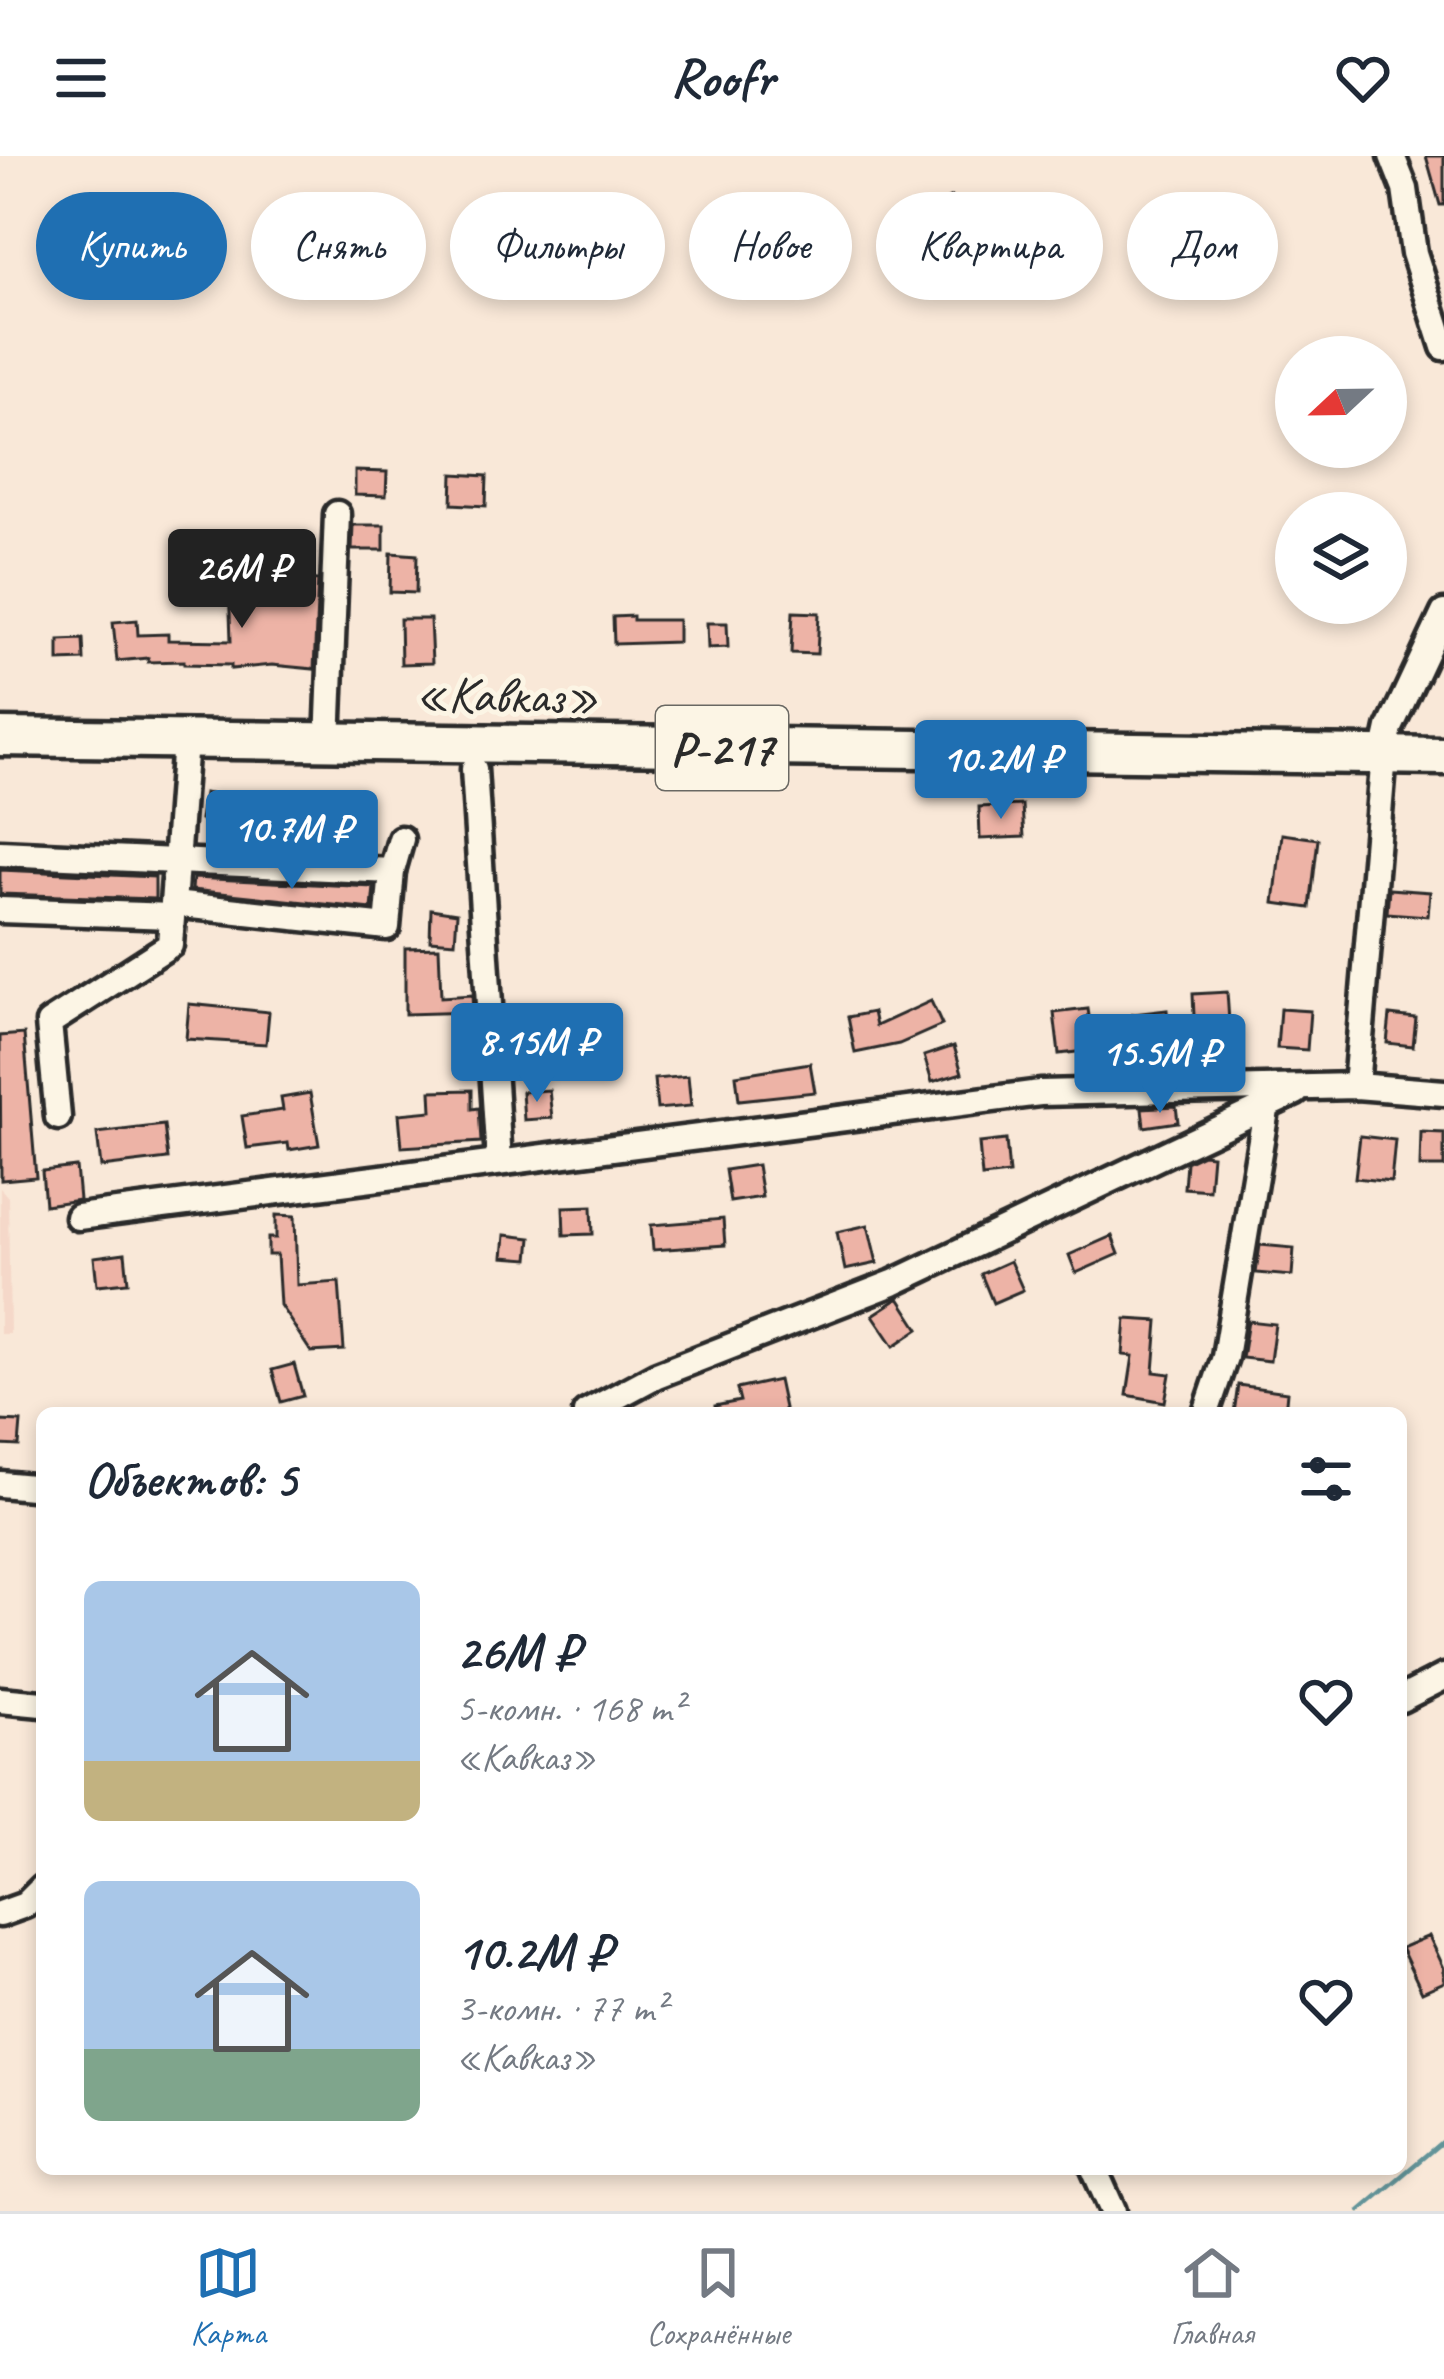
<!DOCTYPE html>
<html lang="ru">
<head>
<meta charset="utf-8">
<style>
	:root { --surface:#fff; --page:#f2f2f3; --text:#1f2937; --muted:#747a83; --line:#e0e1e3; --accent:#1f6fb2 }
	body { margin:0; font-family:Caveat,sans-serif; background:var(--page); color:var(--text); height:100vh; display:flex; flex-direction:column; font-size:45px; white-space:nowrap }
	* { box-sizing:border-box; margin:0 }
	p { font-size:39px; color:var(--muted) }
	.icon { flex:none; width:66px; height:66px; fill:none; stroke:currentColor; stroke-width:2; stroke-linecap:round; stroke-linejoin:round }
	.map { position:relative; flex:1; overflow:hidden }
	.drawer { position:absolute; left:36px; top:1251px; width:1371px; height:768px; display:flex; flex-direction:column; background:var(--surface); border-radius:18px; box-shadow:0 6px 18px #0003 }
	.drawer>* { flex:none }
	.guide { position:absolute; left:36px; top:36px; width:1374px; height:108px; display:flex; gap:24px }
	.needle { width:78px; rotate:248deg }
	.buttons { position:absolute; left:1275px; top:180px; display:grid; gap:24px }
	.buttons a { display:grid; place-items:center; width:132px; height:132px; border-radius:50%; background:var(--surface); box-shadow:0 6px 18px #0003; font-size:60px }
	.price { position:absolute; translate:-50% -102px; padding:0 27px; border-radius:12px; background:var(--accent); color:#fff; font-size:39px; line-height:78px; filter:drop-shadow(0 3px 6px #0008) }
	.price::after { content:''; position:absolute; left:50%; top:72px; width:36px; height:27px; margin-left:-18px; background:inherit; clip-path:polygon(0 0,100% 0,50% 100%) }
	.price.current { background:#222; color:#fff }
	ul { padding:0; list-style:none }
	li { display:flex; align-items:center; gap:36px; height:300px; padding:0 48px }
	li span { display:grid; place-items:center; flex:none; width:336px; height:240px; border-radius:18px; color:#555 }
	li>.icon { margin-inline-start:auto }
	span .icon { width:144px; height:144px; fill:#fffc; stroke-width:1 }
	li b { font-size:51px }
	h2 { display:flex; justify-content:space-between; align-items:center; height:144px; padding:0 48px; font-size:51px }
	.chip { padding:0 42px; border-radius:54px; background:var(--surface); box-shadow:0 6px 18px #0003; font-size:42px; line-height:108px }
	.chip.current { background:var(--accent); color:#fff }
	header { display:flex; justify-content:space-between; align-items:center; height:156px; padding:0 48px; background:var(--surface); font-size:54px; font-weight:700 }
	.tabs { display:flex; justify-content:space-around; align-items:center; height:168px; border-top:3px solid var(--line); background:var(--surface); font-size:33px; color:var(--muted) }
	.tabs a { display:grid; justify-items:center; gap:6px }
	.tabs .current { color:var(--accent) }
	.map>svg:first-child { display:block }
	.built { fill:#f5d8c9 }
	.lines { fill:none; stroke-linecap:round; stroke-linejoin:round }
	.stream { stroke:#639499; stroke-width:4.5 }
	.building { fill:#edb3a6; stroke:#2b2b2b; stroke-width:3 }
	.minor-casing { stroke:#2b2b2b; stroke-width:33 }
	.highway-casing { stroke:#2b2b2b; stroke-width:45 }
	.minor { stroke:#fcf5e5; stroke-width:24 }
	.highway { stroke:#fcf5e5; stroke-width:36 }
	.labels { text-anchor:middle; stroke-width:10; stroke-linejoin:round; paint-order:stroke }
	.shield { fill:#fcf5e5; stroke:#6a6863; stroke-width:3 }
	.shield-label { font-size:48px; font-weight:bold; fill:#2b2b2b }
	.street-label { font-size:51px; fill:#2b2b2b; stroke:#fcf5e5 }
</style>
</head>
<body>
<header><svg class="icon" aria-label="menu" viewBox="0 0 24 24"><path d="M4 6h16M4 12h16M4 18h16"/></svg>Roofr<svg class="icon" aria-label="heart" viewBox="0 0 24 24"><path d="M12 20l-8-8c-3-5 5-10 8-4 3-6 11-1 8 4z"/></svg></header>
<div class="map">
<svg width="1444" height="2055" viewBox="0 0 1444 2055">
	<rect width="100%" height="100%" fill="#f9e8d8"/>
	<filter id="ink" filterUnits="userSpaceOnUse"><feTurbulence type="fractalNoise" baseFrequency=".00833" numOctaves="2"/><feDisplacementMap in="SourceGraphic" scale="24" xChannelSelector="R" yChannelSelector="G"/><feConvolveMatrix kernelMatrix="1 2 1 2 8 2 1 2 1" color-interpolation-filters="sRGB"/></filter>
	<g filter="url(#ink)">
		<path class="built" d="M0,1032L8,1041L10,1178H0Z"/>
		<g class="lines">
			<path class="stream" d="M1360,2055L1444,1984"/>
		</g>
		<g class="building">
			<path d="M1426,0H1444V49H1440Z"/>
			<path d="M951,41L974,82L952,94L930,53Z"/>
			<path d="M1160,52L1177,88L1153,100L1136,63Z"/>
			<path d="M355,315L387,316L386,340L355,339Z"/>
			<path d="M453,318L487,320L486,350L452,348Z"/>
			<path d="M353,369H384V394H352Z"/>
			<path d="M391,397L417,399L416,437L390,436Z"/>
			<path d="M292,421L318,424L314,513L272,509L231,513V509L184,508V505L148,506V502L117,505L113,466L137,464L138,479L168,478V484L231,485L229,426L292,425Z"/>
			<path d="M793,456L819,457L817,498L791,497Z"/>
			<path d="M633,460V464H678V486L614,488L613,461Z"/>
			<path d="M400,463H430L432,507L401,508Z"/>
			<path d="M707,467H727L728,491L708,492Z"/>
			<path d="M83,483L84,504L59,505V484Z"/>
			<path d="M204,637L251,644L244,692L222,691L226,668L200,664Z"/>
			<path d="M1022,649L1024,681L980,683L979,651Z"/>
			<path d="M1282,678L1318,683L1310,752L1274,747Z"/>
			<path d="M0,714L155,721V743L0,738Z"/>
			<path d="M193,722L374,731L372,753L192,734Z"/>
			<path d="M1389,733L1430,736L1428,760L1387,757Z"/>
			<path d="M431,753L457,757L455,786L430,784Z"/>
			<path d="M439,791L441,841L472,839L473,856L405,858V792Z"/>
			<path d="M1227,836L1230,880L1195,882L1193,838Z"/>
			<path d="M931,845L942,869L899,888L855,897L848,861L873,856L876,870Z"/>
			<path d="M189,848L269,856L266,888L186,883Z"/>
			<path d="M1088,853L1094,894L1059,898L1054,857Z"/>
			<path d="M1280,853L1310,855L1307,894L1277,892Z"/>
			<path d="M1167,854L1170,888L1136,891L1133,858Z"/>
			<path d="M1390,859L1416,862L1413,890L1387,887Z"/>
			<path d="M24,878L36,1021L1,1024L0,880Z"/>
			<path d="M602,883L606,919L564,923L561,886Z"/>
			<path d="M954,890L962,917L932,926L924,900Z"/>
			<path d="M810,907L815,936L739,944L736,919Z"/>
			<path d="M688,920L691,950L657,953L654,923Z"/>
			<path d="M472,934V953L479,952L481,986L402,991L399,958L432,955L431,935Z"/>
			<path d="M549,934L552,962L524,964L522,936Z"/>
			<path d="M310,937L319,989L289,994L288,987L247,992L242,960L283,954L281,942Z"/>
			<path d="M1176,950L1178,966L1144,971L1142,952Z"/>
			<path d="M164,969L168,1003L101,1011L97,977Z"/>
			<path d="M1421,976L1444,977V1011H1420Z"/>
			<path d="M1360,980L1395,984L1391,1026L1355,1022Z"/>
			<path d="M1006,984L1009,1018L982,1021L979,987Z"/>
			<path d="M1203,998L1212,999L1209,1034L1184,1032L1186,1006Z"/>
			<path d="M757,1009L762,1041L730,1046L725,1014Z"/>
			<path d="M76,1011L79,1044L45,1049L42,1015Z"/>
			<path d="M592,1050L593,1078L564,1079L563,1051Z"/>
			<path d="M276,1059L295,1060L297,1129L339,1126L344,1194L311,1196L280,1149L277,1099H268V1082H276Z"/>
			<path d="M723,1063L725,1089L653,1094L651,1069Z"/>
			<path d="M868,1069L877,1107L845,1114L837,1076Z"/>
			<path d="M505,1079L531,1082L529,1103L503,1101Z"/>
			<path d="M1112,1080L1119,1098L1076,1117L1069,1099Z"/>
			<path d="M1260,1089L1294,1092L1292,1120L1256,1117Z"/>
			<path d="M125,1097L128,1126L97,1129L94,1101Z"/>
			<path d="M1010,1105L1023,1134L993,1147L981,1118Z"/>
			<path d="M899,1142L919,1173L894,1190L873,1159Z"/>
			<path d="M1126,1163L1158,1165L1154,1216L1170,1218L1165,1246L1127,1239L1133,1200L1123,1199Z"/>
			<path d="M1248,1165L1275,1168L1270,1205L1242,1202Z"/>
			<path d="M294,1208L303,1240L281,1246L272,1214Z"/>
			<path d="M778,1224L785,1257H716L715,1250L740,1245L737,1233Z"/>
			<path d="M1238,1229L1287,1236L1285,1257H1234Z"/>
			<path d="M0,1265L21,1266L19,1290L0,1289Z"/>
			<path d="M1429,1780L1444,1812V1826L1422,1836L1401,1792Z"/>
		</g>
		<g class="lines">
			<g class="minor-casing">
				<g id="minor">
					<path d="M1392,0L1405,33L1414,97L1444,191"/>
					<path d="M328,587L337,358"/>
					<path d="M474,613L499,1005"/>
					<path d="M0,697L392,715L401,683"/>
					<path d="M173,748L387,771L392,715"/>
					<path d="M0,754L172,760"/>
					<path d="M1356,930L1384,599L1390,572L1444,457"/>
					<path d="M58,961L49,867L170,789L185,585"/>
					<path d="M78,1061L1040,937L1356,930L1444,937"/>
					<path d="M586,1257L657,1219L893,1127L1296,936"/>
					<path d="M1206,1257L1225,1201L1267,948"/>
					<path d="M0,1328L42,1332"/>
					<path d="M1401,1543L1444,1521"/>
					<path d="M0,1544L42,1548"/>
					<path d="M0,1758L25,1749L42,1732"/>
					<path d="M1094,2013L1113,2055"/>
				</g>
			</g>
			<g class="highway-casing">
				<path id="highway" d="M0,581L1444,600"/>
			</g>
			<use href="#minor" class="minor"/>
			<use href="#highway" class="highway"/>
		</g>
	</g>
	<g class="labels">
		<rect class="shield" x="656" y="550" width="132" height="84" rx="9"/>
		<g class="shield-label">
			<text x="722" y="609">Р-217</text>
		</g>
		<g class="street-label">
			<text transform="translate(507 538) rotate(1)" y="18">«Кавказ»</text>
		</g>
	</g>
</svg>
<div class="buttons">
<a><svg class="needle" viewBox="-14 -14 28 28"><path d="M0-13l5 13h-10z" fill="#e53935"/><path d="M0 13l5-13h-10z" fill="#747a83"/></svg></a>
<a><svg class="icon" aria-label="layers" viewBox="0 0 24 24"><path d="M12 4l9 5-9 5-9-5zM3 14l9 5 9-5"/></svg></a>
</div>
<b class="price current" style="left:242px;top:475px">26M ₽</b>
<b class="price" style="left:1001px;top:666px">10.2M ₽</b>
<b class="price" style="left:292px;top:736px">10.7M ₽</b>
<b class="price" style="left:537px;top:949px">8.15M ₽</b>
<b class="price" style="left:1160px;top:960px">15.5M ₽</b>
<div class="guide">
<a class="chip current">Купить</a>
<a class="chip">Снять</a>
<a class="chip">Фильтры</a>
<a class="chip">Новое</a>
<a class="chip">Квартира</a>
<a class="chip">Дом</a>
</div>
<section class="drawer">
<h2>Объектов: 5<svg class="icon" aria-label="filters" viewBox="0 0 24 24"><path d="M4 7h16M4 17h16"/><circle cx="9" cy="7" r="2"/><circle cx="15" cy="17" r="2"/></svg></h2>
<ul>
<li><span style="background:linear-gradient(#a9c7e8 75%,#c2b280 0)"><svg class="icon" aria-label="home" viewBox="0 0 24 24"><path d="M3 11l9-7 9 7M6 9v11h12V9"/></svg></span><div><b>26M ₽</b><p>5-комн. · 168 m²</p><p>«Кавказ»</p></div><svg class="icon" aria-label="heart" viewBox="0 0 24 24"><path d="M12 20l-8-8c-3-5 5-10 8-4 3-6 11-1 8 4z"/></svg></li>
<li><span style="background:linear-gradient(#a9c7e8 70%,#7fa58c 0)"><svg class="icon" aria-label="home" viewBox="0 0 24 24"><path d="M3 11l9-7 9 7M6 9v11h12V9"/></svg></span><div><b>10.2M ₽</b><p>3-комн. · 77 m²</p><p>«Кавказ»</p></div><svg class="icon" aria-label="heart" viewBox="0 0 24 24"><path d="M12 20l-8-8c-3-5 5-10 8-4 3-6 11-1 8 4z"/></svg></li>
</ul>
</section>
</div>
<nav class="tabs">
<a class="current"><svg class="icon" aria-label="map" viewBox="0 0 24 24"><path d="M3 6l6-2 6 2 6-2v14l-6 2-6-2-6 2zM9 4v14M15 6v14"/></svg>Карта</a>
<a><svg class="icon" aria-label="saved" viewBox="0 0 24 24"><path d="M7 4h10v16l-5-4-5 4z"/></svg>Сохранённые</a>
<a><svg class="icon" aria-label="home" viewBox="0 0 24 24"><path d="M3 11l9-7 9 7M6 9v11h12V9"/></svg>Главная</a>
</nav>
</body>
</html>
